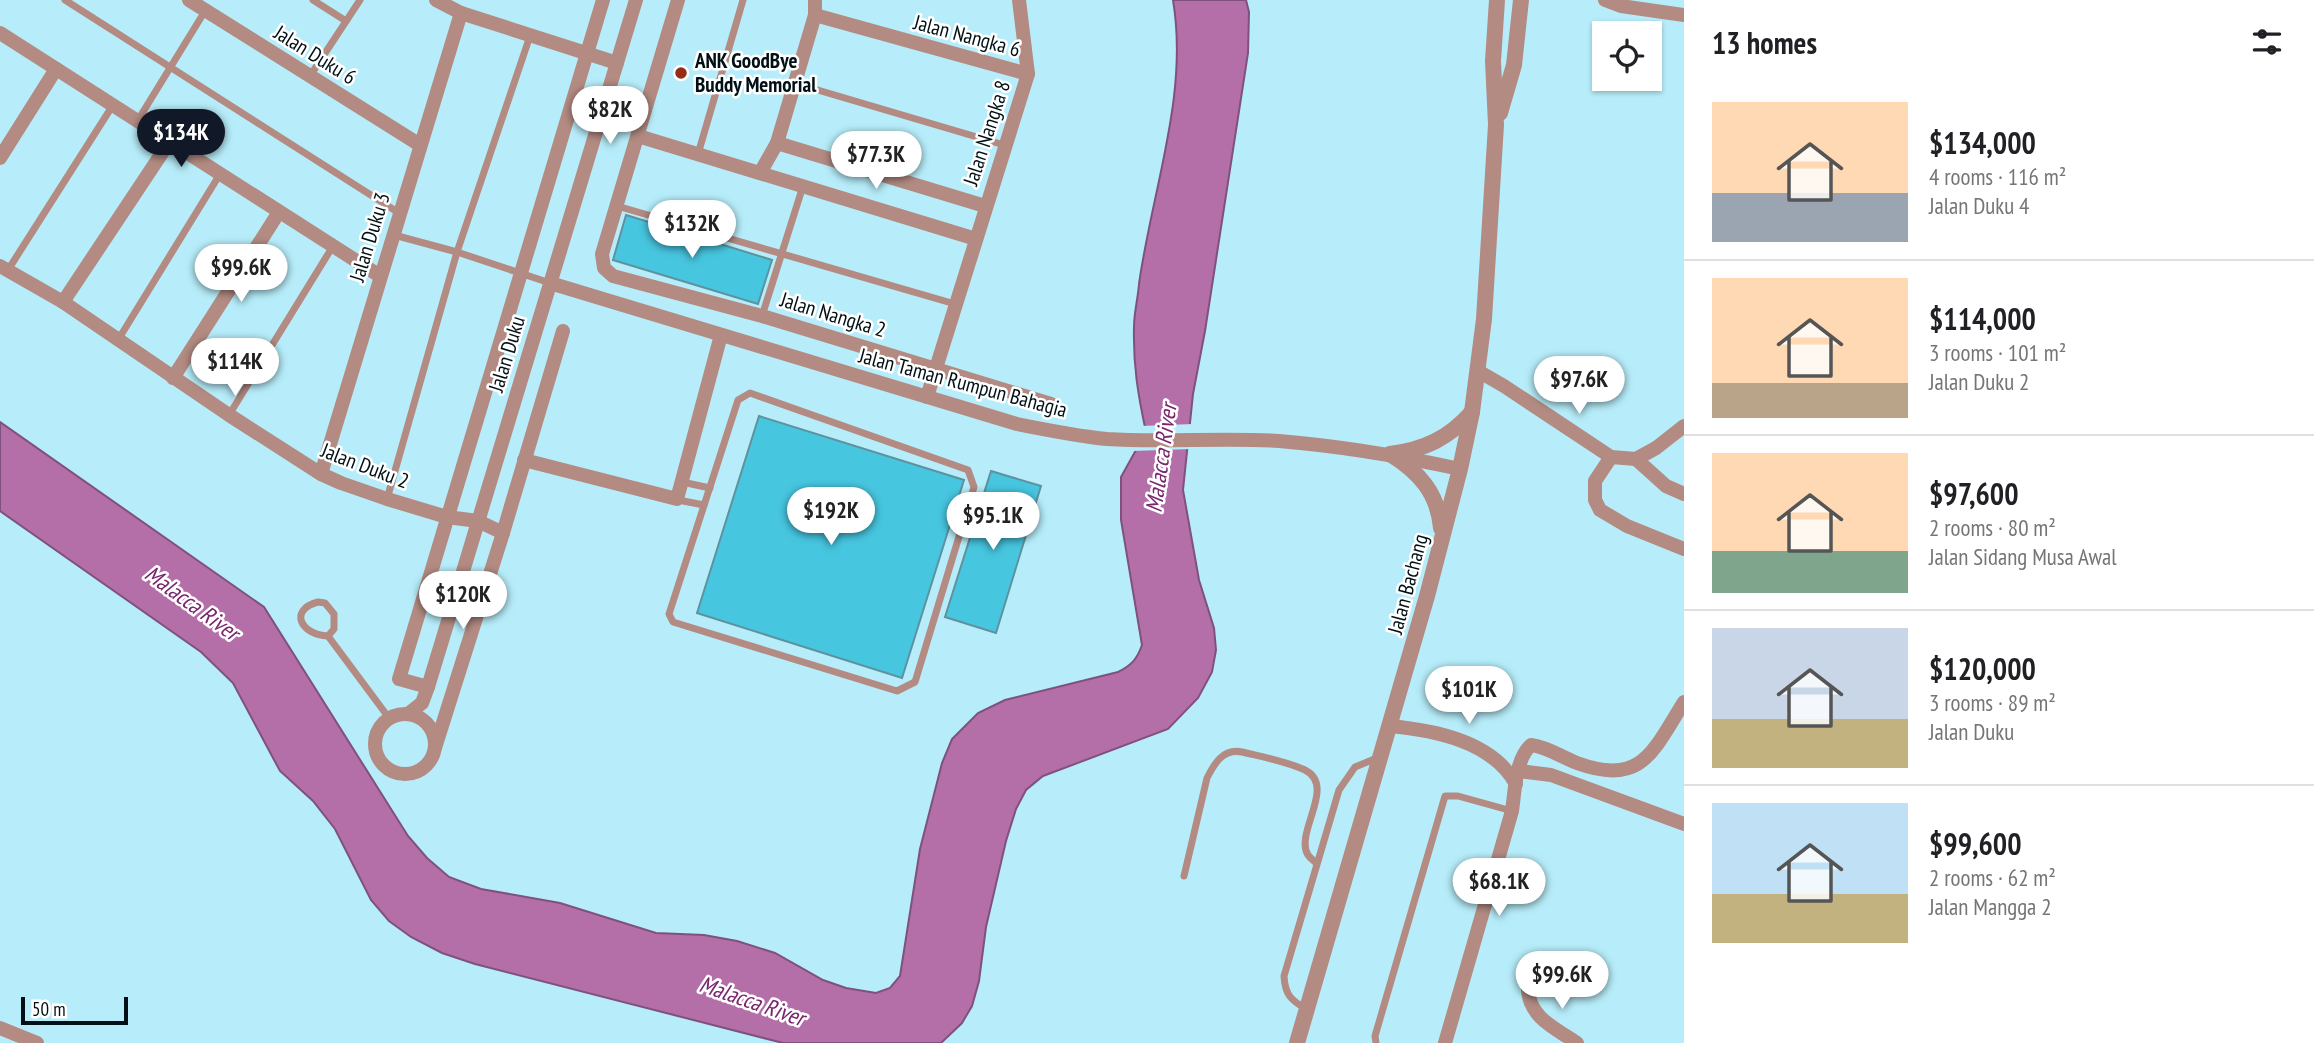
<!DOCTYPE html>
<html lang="en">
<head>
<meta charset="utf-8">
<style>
	:root { --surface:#fff; --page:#f6f6f6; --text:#202124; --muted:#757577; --line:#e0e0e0; --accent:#111827 }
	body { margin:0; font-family:"PT Sans Narrow",sans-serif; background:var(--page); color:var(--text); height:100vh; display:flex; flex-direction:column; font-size:26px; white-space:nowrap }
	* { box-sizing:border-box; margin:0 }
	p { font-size:23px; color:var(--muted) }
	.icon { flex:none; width:38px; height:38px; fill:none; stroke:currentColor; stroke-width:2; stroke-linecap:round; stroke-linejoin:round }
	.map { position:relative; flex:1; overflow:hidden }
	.details { display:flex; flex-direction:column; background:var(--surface); width:630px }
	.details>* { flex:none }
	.controls { position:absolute; left:1592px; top:21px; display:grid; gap:14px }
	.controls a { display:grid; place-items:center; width:70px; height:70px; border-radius:0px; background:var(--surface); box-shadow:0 2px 5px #0004; font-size:35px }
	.scale { position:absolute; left:21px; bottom:18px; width:107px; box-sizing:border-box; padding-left:7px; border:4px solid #001015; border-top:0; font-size:19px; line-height:24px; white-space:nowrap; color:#001015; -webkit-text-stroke:5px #fff; paint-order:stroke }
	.price { position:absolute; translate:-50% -60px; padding:0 16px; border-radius:24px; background:#fff; color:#222; font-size:23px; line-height:46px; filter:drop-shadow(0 2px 4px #0008) }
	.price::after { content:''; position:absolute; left:50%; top:42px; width:21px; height:16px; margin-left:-10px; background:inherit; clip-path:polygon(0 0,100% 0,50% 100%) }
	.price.active { background:var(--accent); color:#fff }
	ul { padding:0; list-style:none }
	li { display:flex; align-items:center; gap:21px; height:175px; padding:0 28px }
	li+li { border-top:2px solid var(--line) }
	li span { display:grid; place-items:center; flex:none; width:196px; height:140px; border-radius:0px; color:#555 }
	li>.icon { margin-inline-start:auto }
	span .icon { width:84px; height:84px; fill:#fffc; stroke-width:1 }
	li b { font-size:30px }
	h2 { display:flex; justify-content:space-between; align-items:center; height:84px; padding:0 28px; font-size:30px }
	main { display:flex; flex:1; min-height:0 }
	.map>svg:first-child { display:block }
	.water { fill:#b46fa8; stroke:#7e527c; stroke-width:2 }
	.pier { fill:#b7edfa }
	.building { fill:#47c6e0; stroke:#5e929e; stroke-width:2 }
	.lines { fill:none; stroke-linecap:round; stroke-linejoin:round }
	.service { stroke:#b38b82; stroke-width:7 }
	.minor { stroke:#b38b82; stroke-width:14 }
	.tertiary { stroke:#b38b82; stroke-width:16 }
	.poi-dot { fill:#942c16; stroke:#fff; stroke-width:2.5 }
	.labels { text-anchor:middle; stroke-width:5; stroke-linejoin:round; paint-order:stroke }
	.street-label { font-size:21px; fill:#001015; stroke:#fff }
	.poi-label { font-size:21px; font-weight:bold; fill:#001015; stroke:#fff; text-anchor:start }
	.water-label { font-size:23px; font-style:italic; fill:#79266e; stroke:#fff }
</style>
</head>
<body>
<main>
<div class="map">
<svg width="1684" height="1043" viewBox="0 0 1684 1043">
	<rect width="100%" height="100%" fill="#b7edfa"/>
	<path class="water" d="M1173,0H1246L1249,12L1248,53L1205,331L1193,394L1183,490L1199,580L1214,628L1216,650L1212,672L1198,698L1168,729L1043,776L1026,790L1016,809L1006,841L986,927L979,981L972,1006L962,1023L941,1043H783L475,964L442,953L411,937L389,921L371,900L335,829L313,801L280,771L233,683L201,652L0,511V422L264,607L408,836L427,858L449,877L481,889L560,903L656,933L704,935L737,941L775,953L823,980L846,988L876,993L890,988L900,976L920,849L942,763L952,739L978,713L1005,700L1118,672C1132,665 1137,659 1142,645L1121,520V477L1146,432C1138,395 1133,365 1134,327C1134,313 1138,298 1139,284C1152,190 1189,95 1173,0Z"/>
	<path class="pier" d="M1193,424L1191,449L1132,451L1142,432L1141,426Z"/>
	<g class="building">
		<path d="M626,215L772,260L758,304L613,260Z"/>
		<path d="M759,416L964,480L902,678L697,613Z"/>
		<path d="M991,471L1041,486L996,633L945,617Z"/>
	</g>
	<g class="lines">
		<g class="service">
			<path d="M65,0L399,213"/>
			<path d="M313,0L346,21"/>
			<path d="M310,76L360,0"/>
			<path d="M794,83L1004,145"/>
			<path d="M138,120L205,11"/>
			<path d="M698,154L743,0"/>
			<path d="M617,206L955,304"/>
			<path d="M394,235L457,252L550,283"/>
			<path d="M8,270L113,105"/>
			<path d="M762,316L803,186"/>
			<path d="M118,340L220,174"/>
			<path d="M750,393L968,470L974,487L915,682L897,691L673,622L669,614L738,400Z"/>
			<path d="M229,415L333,246"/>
			<path d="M682,482L710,488"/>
			<path d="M387,499L457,252L530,36"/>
			<path d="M678,500L704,505"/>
			<path d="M318,602L325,603L334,614V629L328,636C301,635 288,610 318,602Z"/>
			<path d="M328,636L389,718"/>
			<path d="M1184,876L1207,778C1214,764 1223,748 1242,752C1263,757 1286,761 1305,770C1337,786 1294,833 1308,855C1310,858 1313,860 1316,863"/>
			<path d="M1306,1009C1291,1000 1285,995 1284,976L1339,790L1355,767L1377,758"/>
			<path d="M1376,1043L1375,1036L1445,796H1458L1512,811"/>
		</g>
		<g class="minor">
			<path d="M189,0L420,145"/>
			<path d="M436,0L461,13L617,63"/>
			<path d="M678,0L602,254L604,268L613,276L762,316L1051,404"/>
			<path d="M1605,0L1621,6L1684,15"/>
			<path d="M815,15L1028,74"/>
			<path d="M0,33L380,276"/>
			<path d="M638,136L976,239"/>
			<path d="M777,143L985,206"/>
			<path d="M0,158L56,69"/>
			<path d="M760,173L777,143L815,15V0"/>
			<path d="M0,266L63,302L229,415L321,474L341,483L387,499L447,517L478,521L503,533"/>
			<path d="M550,283L1017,424C1047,430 1077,436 1107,439C1164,443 1222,437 1279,441C1340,446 1400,456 1460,469"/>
			<path d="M63,302L170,141"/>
			<path d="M1478,371L1504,386L1611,457L1636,459L1656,448L1684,426"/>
			<path d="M173,378L279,212"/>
			<path d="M927,397L1028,74L1019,0"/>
			<path d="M1611,457L1595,481V500L1600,510L1627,526L1684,549"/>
			<path d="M1636,459L1666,486L1684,494"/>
			<path d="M524,460L677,499L721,335"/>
			<path d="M321,474L461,13"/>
			<path d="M428,687L399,679L603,0"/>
			<circle cx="405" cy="744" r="30"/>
			<path d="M408,714L422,703L428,687L636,0"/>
			<path d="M1389,726C1434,730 1492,741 1516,784"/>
			<path d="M435,748L503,533L563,331"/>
			<path d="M1519,771L1551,775L1684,824"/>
			<path d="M1528,990C1530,1018 1555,1028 1577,1043"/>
			<path d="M0,1028L37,1043"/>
			<path d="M1445,1043L1512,811C1515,791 1515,760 1531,745C1548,747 1561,757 1577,763C1642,787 1653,751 1684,702"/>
		</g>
		<g class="tertiary">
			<path d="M1500,113L1514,65L1521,0"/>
			<path d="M1390,454C1419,472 1438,493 1441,528"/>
			<path d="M1390,454C1424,450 1449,438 1472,412"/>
			<path d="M1297,1043L1427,596L1460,469L1472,412L1484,319L1496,125L1493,61L1497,0"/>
		</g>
	</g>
	<circle class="poi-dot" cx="681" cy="73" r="7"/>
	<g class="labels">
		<g class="street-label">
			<text transform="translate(967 36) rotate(15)" y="7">Jalan Nangka 6</text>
			<text transform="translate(315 55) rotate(32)" y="7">Jalan Duku 6</text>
			<text transform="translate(987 133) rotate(-72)" y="7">Jalan Nangka 8</text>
			<text transform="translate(370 237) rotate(-73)" y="7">Jalan Duku 3</text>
			<text transform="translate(833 315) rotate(17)" y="7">Jalan Nangka 2</text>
			<text transform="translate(507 354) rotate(-73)" y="7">Jalan Duku</text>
			<text transform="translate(963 383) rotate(15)" y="7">Jalan Taman Rumpun Bahagia</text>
			<text transform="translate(365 466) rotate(21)" y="7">Jalan Duku 2</text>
			<text transform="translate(1408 584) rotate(-75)" y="7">Jalan Bachang</text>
		</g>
		<g class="poi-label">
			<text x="695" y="68">ANK GoodBye<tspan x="695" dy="24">Buddy Memorial</tspan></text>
		</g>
		<g class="water-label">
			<text transform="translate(1161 458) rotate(-82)" y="8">Malacca River</text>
			<text transform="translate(192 603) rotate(36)" y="8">Malacca River</text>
			<text transform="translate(752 1001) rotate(19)" y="8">Malacca River</text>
		</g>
	</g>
</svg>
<div class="controls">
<a><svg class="icon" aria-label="locate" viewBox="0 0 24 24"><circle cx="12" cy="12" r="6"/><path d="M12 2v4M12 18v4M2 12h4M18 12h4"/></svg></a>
</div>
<div class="scale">50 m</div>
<b class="price" style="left:610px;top:146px">$82K</b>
<b class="price active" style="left:181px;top:169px">$134K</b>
<b class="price" style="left:876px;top:191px">$77.3K</b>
<b class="price" style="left:692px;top:260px">$132K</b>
<b class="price" style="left:241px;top:304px">$99.6K</b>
<b class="price" style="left:235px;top:398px">$114K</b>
<b class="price" style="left:1579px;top:416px">$97.6K</b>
<b class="price" style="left:831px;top:547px">$192K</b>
<b class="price" style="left:993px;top:552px">$95.1K</b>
<b class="price" style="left:463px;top:631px">$120K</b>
<b class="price" style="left:1469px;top:726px">$101K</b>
<b class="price" style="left:1499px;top:918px">$68.1K</b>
<b class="price" style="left:1562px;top:1011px">$99.6K</b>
</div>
<section class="details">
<h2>13 homes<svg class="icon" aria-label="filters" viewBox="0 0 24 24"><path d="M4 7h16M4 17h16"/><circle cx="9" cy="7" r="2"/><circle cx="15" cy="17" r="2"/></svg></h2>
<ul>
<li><span style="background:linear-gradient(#ffd9b3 65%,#9aa5b1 0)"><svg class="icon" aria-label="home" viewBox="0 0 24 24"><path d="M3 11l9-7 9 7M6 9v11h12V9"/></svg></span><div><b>$134,000</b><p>4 rooms · 116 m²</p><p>Jalan Duku 4</p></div></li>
<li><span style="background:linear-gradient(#ffd9b3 75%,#b9a48a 0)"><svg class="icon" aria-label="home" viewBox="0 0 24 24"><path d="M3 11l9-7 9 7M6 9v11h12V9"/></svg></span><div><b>$114,000</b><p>3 rooms · 101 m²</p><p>Jalan Duku 2</p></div></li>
<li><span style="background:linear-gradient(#ffd9b3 70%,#7fa58c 0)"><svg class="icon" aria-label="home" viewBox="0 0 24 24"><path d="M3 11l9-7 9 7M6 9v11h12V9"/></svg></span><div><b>$97,600</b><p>2 rooms · 80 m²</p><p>Jalan Sidang Musa Awal</p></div></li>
<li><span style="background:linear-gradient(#c9d6e8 65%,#c2b280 0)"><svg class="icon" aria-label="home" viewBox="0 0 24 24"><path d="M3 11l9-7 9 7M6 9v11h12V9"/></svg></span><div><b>$120,000</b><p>3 rooms · 89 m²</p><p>Jalan Duku</p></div></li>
<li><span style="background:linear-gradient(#bfe0f5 65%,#c2b280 0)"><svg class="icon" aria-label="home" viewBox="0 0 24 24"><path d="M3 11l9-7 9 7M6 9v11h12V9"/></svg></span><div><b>$99,600</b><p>2 rooms · 62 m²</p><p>Jalan Mangga 2</p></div></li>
</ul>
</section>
</main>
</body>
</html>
